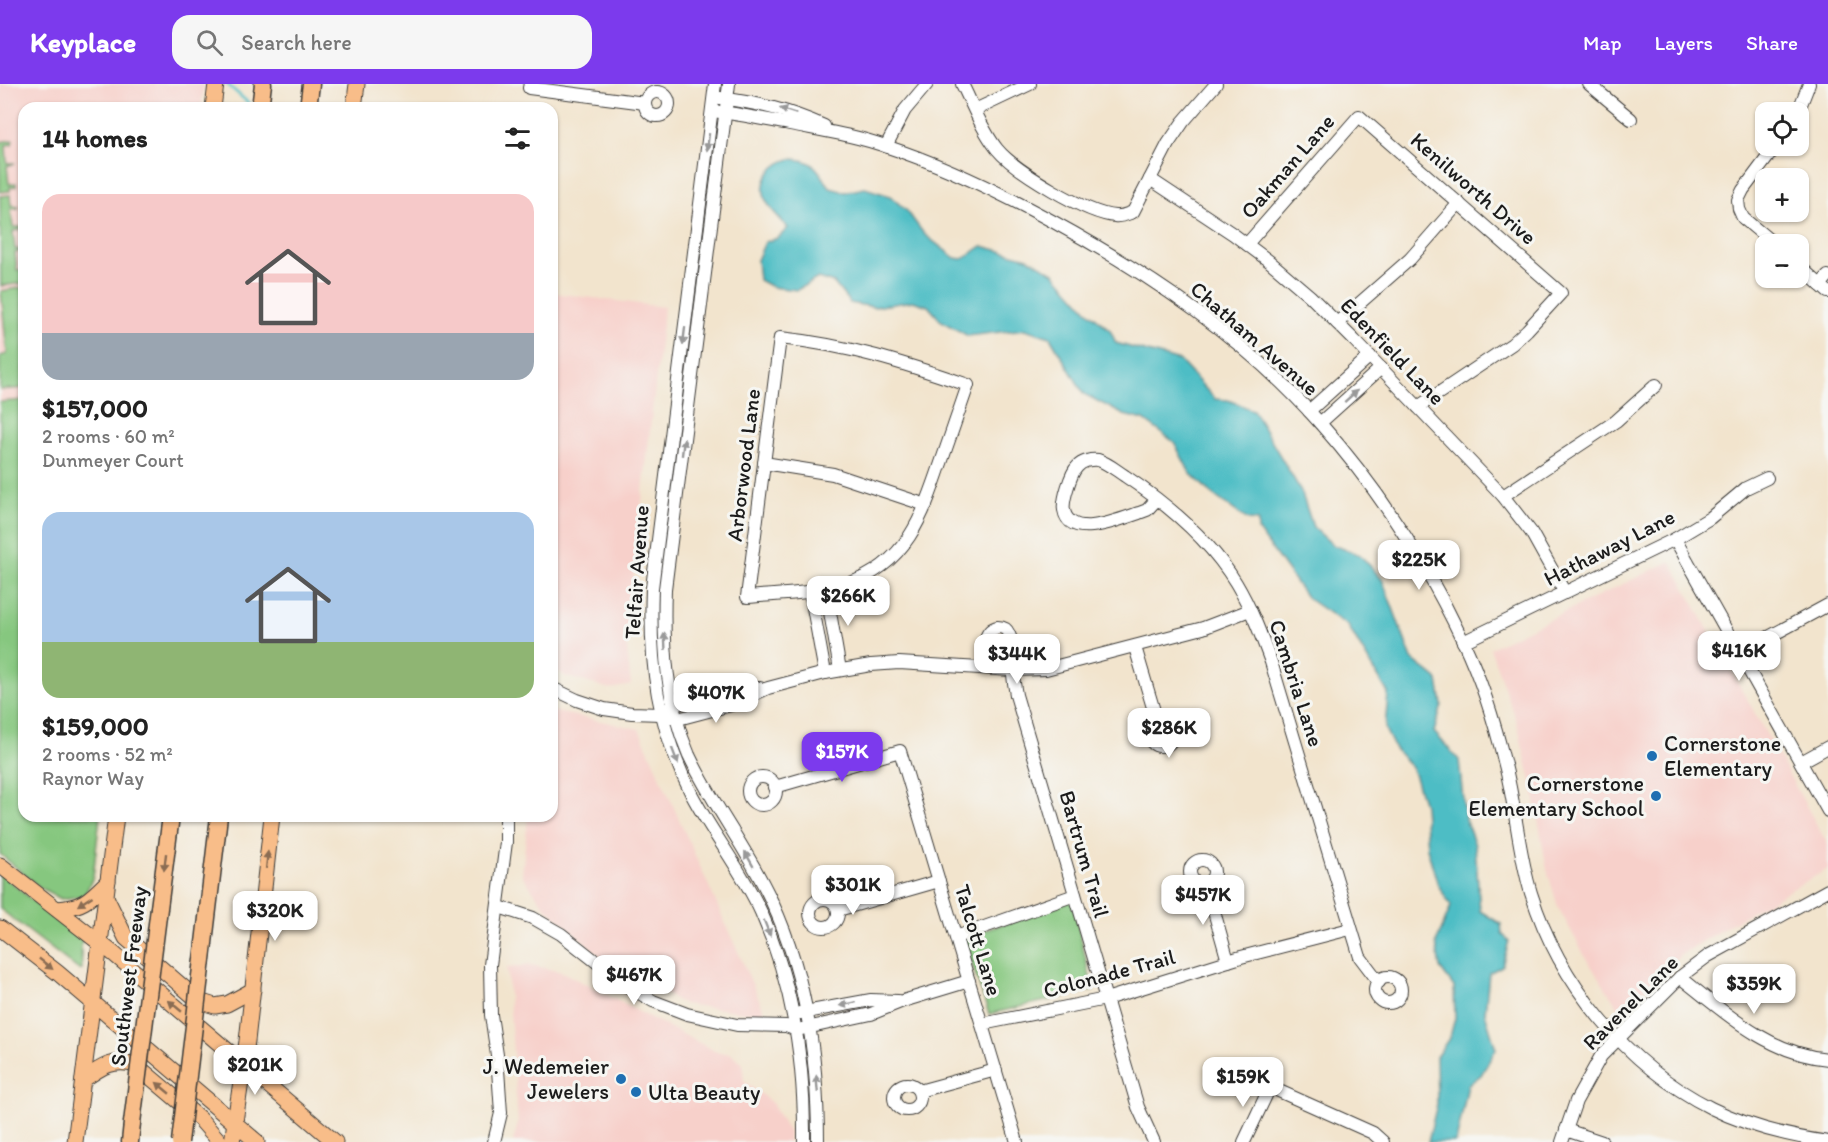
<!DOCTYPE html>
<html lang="en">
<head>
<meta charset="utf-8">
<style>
	:root { --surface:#fff; --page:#f6f6f6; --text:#222; --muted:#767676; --accent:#7c3aed }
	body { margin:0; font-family:Itim,sans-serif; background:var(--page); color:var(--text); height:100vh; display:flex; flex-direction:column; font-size:22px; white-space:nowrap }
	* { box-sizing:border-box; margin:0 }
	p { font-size:20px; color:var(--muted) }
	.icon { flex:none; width:33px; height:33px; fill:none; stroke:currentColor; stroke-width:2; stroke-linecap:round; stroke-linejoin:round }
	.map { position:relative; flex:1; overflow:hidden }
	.details { position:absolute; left:18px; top:18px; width:540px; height:720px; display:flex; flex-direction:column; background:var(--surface); border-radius:18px; box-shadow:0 2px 4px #0004 }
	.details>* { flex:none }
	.buttons { position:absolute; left:1755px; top:18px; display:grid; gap:12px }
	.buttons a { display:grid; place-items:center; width:54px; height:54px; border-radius:12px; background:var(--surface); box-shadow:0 2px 4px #0004; font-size:30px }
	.price { position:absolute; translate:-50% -51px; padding:0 14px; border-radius:12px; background:#fff; color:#222; font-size:20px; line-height:39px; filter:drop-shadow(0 2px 3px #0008) }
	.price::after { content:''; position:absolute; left:50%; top:36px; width:18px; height:14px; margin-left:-9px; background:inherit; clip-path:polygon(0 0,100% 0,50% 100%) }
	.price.current { background:var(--accent); color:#fff }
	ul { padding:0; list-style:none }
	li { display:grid; align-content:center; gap:12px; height:318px; padding:0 24px }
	li span { display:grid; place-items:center; height:186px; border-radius:18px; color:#555 }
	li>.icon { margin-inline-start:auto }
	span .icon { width:108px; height:108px; fill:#fffc; stroke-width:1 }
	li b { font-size:26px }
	h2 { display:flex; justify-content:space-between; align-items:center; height:72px; padding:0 24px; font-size:26px }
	header { display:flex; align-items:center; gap:36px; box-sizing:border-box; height:84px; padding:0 30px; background:var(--accent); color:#fff }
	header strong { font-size:28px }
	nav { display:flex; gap:33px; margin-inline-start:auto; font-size:21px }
	.search { width:420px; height:54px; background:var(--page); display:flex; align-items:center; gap:15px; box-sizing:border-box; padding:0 21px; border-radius:18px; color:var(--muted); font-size:22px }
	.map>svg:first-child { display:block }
	.built { fill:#f7d0ca }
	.green { fill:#86c77f; stroke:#51724e; stroke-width:1.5 }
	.water { fill:#4ebdc5; stroke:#356c70; stroke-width:1.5 }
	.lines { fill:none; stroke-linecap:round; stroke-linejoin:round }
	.stream { stroke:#4ebdc5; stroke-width:3 }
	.minor-casing { stroke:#3c3a37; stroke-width:14 }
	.major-casing { stroke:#3c3a37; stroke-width:17 }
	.highway-casing { stroke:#3c3a37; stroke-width:19 }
	.minor { stroke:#fff; stroke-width:12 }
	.major { stroke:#f8bd89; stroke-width:15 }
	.highway { stroke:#f8bd89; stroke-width:16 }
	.highway-bridge-casing { stroke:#3c3a37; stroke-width:19; stroke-linecap:butt }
	.highway-bridge { stroke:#f8bd89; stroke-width:16 }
	.oneway { fill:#999 }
	.oneway2 { fill:#8a6c52 }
	.poi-dot { fill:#1f6fb2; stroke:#f6f6f2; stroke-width:2 }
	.labels { text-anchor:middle; stroke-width:6; stroke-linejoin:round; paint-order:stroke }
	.street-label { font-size:22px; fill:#1c1c1c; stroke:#f6f6f2 }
	.poi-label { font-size:22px; fill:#1c1c1c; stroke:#f6f6f2; text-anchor:start }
</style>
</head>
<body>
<header>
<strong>Keyplace</strong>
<div class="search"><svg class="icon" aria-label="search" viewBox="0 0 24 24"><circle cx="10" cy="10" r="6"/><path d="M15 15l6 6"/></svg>Search here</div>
<nav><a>Map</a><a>Layers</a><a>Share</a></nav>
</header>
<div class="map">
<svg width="1828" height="1058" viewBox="0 0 1828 1058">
	<rect width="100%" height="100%" fill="#f6f6f2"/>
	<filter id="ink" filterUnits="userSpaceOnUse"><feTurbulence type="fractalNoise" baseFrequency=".0167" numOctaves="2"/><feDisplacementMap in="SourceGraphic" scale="12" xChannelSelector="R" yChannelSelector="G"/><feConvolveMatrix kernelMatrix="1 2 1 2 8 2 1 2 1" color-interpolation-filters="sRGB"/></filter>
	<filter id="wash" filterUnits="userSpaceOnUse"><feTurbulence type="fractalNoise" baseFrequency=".008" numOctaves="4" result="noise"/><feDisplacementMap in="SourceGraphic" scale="24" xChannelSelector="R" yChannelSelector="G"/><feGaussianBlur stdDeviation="1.35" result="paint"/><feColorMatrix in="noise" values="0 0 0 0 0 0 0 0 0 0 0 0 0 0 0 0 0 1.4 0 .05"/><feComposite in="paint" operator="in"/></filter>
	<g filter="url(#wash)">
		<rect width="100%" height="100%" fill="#f2e4cd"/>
		<g class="built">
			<path d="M0,0H204L201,24H24V732L0,766Z"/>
			<path d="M552,206L554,209L664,223L626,557L631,601L610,605L565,592L552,583Z"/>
			<path d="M1669,478L1672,480L1828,761V785L1742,833L1682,870L1621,927L1587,876L1558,823L1547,786L1533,706L1517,639L1490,564Z"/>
			<path d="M552,627L639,645L766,931L684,920L603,875L544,822L522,791L528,732H552Z"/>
			<path d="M531,881L562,888L719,969H730L742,978L744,997L772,1019L789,1049L788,1058H513L518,1039L507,884Z"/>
		</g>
		<g class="green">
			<path d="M13,56L12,60L6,61L7,79H15L7,82L9,100L16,99V102L10,103V107L0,108V58Z"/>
			<path d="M10,111L11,121L18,122V124L11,125L13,143H21L20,146L13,147L15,165L23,166L15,169L17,186H24V199L1,202L0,112Z"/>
			<path d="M24,203V304L0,306V272L7,270L1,207Z"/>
			<path d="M24,316V732H100L93,793L86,808L81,812L61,815L39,803L0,770V318Z"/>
			<path d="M0,789L31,815L83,852L81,862L82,885L79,886L0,825Z"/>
			<path d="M1072,816L1093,906L989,930L963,854Z"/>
		</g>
		<path class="water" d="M790,75C814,75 818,85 830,104L845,108L865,104L890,112L907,127L924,150L955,174L963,175L982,162L1028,174L1054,189L1086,225L1110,246L1116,259L1180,277L1215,315L1228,316L1253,326L1301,407L1313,443L1333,461L1360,471L1382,495L1412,575L1438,596L1442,621L1434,648L1459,676L1465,735L1475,761L1480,827L1501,840L1502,850L1509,857L1502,882L1489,889L1485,929L1496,965L1481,991L1468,1001L1456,1058H1428L1437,1020L1436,973L1450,953L1455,934L1454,903L1440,884L1436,859L1451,822L1438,801L1427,764L1424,721L1412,684L1395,665L1385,645L1388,609L1348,542L1306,513L1258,446V437L1248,436L1212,410L1190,389L1174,358L1144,336L1124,331L1084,310L1050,253L1025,245L968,252L941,237L928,222L913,217L874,223L850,219L834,199L818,194L797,206L772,203L759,196L757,176L765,158L778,154L788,144C781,135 768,124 765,114C759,95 774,79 790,75Z"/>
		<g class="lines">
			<path class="stream" d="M227,0L254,24"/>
		</g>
	</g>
	<g filter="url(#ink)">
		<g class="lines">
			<g class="minor-casing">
				<g id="minor">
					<path d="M530,0L529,4L645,19"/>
					<path d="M715,0L652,504C649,579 657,643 692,711C713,751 742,786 761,828C793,901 805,978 804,1058"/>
					<path d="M729,0L665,505C663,561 666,619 689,671C713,722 749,767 772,818C807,893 818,976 818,1058"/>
					<path d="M962,0C973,22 982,46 997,65C1015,87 1087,130 1115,132C1121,133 1127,130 1133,128L1168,60L1183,38L1216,0"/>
					<path d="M1589,0L1631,35"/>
					<circle cx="657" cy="20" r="12"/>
					<path d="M720,14C758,19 788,26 824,42"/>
					<path d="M975,26L1030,0"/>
					<path d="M712,27C736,29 760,35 785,39C819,46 855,51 888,63C946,82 999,108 1052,137C1149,190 1245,254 1319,338C1377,403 1426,479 1463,557C1481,595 1495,639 1505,681C1516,723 1518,767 1531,809C1559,899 1626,981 1711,1024C1747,1042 1787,1052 1828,1058"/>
					<path d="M1798,28L1809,0"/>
					<path d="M886,62L905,26L927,0"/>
					<path d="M1150,95L1233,150L1269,177L1310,212L1355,257L1503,412L1531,448L1565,509"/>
					<path d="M1247,160L1359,32L1561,209L1527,246L1512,260L1418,323"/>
					<path d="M1774,160L1743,134L1739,125L1738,116L1743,106L1776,62"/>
					<path d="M1798,181L1828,208"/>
					<path d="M1820,201L1828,192"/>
					<path d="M1337,239L1410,175L1459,119"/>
					<path d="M780,254C848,261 904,279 968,301C959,327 950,353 941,379C923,432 906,481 847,500C815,510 780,510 747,513Z"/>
					<path d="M1309,327L1370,272"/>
					<path d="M1320,339L1381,284"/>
					<path d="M764,379L833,390L926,421"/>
					<path d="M1503,412L1616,337L1656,301"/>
					<path d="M1157,415L1147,426L1139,429C1121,435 1069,457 1064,426C1062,417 1071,389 1077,383C1082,377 1091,375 1098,376C1108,379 1117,387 1125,392C1167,420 1210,456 1236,499C1251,524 1261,551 1271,578L1360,873L1379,898"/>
					<path d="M1675,455L1828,727"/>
					<path d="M826,505L840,586"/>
					<path d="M810,507L825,589"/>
					<path d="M1463,558L1675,455L1710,434L1746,404L1767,394"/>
					<path d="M1135,563L1157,637"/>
					<path d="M1739,569L1828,521"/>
					<path d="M983,584C984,571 981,546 998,543C1003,543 1007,545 1009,550C1015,561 1011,576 1013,588C1013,596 1015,604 1016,611L1138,1023L1154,1058"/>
					<path d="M552,604L577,616L604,625L632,629L660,630L678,635L731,621L768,604L825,589L871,581L899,579L1012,586L1046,585L1203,544L1250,526"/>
					<path d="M669,624L674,621L727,606L760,604"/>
					<circle cx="1161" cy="649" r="13"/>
					<path d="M1801,678L1828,663"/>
					<circle cx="762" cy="707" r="14"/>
					<path d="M775,703L900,667L1017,1058"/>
					<circle cx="1202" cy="788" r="12"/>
					<path d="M1206,799L1228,877"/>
					<circle cx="824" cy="829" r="14"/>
					<path d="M499,823L533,834L561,850L627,902L653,917L687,930L737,941L786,942L797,946L811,943L871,930L903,917L969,897"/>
					<path d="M838,826L939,797"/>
					<path d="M956,853L1075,811"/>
					<path d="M1680,893C1724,928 1769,970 1828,975"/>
					<circle cx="1388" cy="906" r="13"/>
					<path d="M800,929L871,916L898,917"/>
					<path d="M982,940L1106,915L1241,873L1350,845"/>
					<circle cx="907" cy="1013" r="13"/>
					<path d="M919,1007L996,986"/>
					<path d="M1566,1046L1602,1058"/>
					<path d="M494,1058L501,1029L497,971L491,931L490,881L506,758V732"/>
					<path d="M1244,1058L1270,1003L1373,1049L1383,1058"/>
					<path d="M1562,1058L1576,1017L1601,972L1680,893L1708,872L1828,806"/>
				</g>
			</g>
			<g class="major-casing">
				<g id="major">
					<path d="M213,24L216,0"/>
					<path d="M354,24L357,0"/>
					<path d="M0,781L114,870L335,1058"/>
					<path d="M106,813L126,854L199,917L215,922L227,920L253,906"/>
					<path d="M57,825C83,823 89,816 108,797"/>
					<path d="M0,844L58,889L257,1058"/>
					<path d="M83,996C101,983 113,974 136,981L200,1035L220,1058"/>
					<path d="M75,1058L116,732"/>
					<path d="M232,1058L247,957L272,732"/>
				</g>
			</g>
			<g class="highway-casing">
				<g id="highway">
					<path d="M260,24L263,0"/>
					<path d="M308,24L311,0"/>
					<path d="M159,824L171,732"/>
					<path d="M204,859L219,732"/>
					<path d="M130,1058L132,1039"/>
				</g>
			</g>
			<use href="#minor" class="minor"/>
			<use href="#major" class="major"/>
			<use href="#highway" class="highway"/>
			<g class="highway-bridge-casing">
				<g id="highway-bridge">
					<path d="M132,1039L159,824"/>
					<path d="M180,1058L204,859"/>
				</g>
			</g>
			<use href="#highway-bridge" class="highway-bridge"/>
		</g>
		<defs><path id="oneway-solid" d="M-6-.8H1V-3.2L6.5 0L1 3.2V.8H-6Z" transform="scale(1.5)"/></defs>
		<g class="oneway">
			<use href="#oneway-solid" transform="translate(788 27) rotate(-162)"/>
			<use href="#oneway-solid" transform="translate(708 58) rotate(97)"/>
			<use href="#oneway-solid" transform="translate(684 252) rotate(97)"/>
			<use href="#oneway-solid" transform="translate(1351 312) rotate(-42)"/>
			<use href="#oneway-solid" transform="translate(683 363) rotate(-83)"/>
			<use href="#oneway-solid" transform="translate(665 557) rotate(-93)"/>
			<use href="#oneway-solid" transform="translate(675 672) rotate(69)"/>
			<use href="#oneway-solid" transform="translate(749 775) rotate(-120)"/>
			<use href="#oneway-solid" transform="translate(767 844) rotate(68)"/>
			<use href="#oneway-solid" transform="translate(848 920) rotate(168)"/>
			<use href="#oneway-solid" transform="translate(817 1000) rotate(-95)"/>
		</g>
		<g class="oneway2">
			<use href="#oneway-solid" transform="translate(267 776) rotate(-84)"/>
			<use href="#oneway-solid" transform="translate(165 778) rotate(97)"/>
			<use href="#oneway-solid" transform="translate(85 817) rotate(147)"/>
			<use href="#oneway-solid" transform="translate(46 880) rotate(38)"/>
			<use href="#oneway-solid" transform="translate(175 922) rotate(-140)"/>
			<use href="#oneway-solid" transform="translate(163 1004) rotate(-140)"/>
		</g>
	</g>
	<g class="poi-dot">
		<circle cx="1652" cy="672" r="6"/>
		<circle cx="1656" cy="712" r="6"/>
		<circle cx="621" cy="995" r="6"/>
		<circle cx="636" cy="1008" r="6"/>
	</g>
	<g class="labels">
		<g class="street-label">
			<text transform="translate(1287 82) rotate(-49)" y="8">Oakman Lane</text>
			<text transform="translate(1474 104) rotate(41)" y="8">Kenilworth Drive</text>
			<text transform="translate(1255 254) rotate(41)" y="8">Chatham Avenue</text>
			<text transform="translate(1393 267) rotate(46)" y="8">Edenfield Lane</text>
			<text transform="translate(743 381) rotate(-83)" y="8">Arborwood Lane</text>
			<text transform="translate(1609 463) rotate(-27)" y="8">Hathaway Lane</text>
			<text transform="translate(636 488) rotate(-86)" y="8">Telfair Avenue</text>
			<text transform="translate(1297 599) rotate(72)" y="8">Cambria Lane</text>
			<text transform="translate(1085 770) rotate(74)" y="8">Bartrum Trail</text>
			<text transform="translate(979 856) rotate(73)" y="8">Talcott Lane</text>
			<text transform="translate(1109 889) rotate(-15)" y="8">Colonade Trail</text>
			<text transform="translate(128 892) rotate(-83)" y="8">Southwest Freeway</text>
			<text transform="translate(1630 918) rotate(-45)" y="8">Ravenel Lane</text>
		</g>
		<g class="poi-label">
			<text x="1664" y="667">Cornerstone<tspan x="1664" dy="25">Elementary</tspan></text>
			<text x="1644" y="707" text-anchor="end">Cornerstone<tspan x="1644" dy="25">Elementary School</tspan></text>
			<text x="609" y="990" text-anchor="end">J. Wedemeier<tspan x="609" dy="25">Jewelers</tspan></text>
			<text x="648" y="1016">Ulta Beauty</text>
		</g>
	</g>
</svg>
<div class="buttons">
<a><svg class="icon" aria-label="locate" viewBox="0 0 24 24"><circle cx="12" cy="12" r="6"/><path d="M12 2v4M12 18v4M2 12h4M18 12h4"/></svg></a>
<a>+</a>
<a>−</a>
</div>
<b class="price" style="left:1419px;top:507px">$225K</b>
<b class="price" style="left:848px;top:543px">$266K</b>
<b class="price" style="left:1739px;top:598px">$416K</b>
<b class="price" style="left:1017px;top:601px">$344K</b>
<b class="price" style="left:716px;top:640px">$407K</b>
<b class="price" style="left:1169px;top:675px">$286K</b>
<b class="price current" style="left:842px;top:699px">$157K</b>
<b class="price" style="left:853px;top:832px">$301K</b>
<b class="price" style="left:1203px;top:842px">$457K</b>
<b class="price" style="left:275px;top:858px">$320K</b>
<b class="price" style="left:634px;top:922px">$467K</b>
<b class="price" style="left:1754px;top:931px">$359K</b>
<b class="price" style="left:255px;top:1012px">$201K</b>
<b class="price" style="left:1243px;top:1024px">$159K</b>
<section class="details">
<h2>14 homes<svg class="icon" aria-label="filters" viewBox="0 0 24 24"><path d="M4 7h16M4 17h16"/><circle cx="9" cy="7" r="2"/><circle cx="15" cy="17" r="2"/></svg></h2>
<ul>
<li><span style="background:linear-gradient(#f6c9c9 75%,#9aa5b1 0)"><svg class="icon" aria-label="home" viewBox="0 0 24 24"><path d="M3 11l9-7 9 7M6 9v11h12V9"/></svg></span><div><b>$157,000</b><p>2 rooms · 60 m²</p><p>Dunmeyer Court</p></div></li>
<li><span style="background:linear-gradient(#a9c7e8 70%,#8fb573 0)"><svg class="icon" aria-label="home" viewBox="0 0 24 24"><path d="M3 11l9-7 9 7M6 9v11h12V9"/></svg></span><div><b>$159,000</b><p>2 rooms · 52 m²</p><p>Raynor Way</p></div></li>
</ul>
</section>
</div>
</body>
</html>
